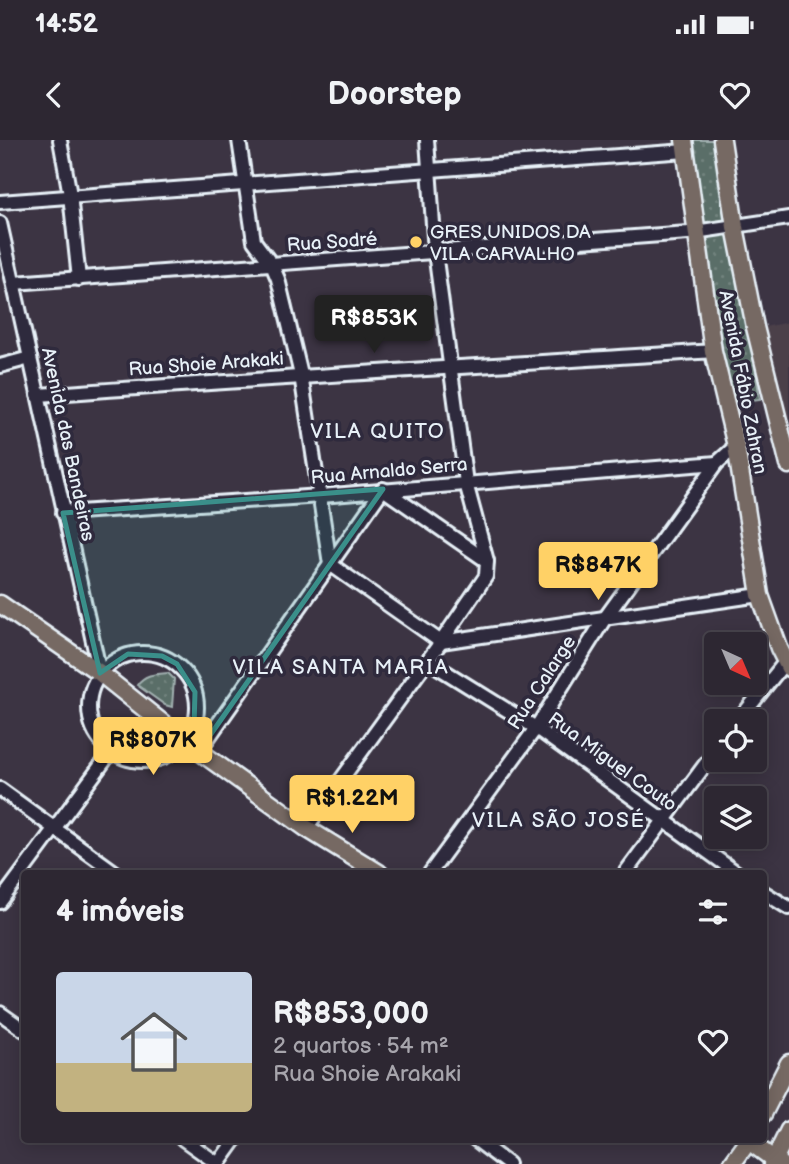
<!DOCTYPE html>
<html lang="pt">
<head>
<meta charset="utf-8">
<style>
	:root { --surface:#2d2732; --page:#39333e; --text:#f1f3f6; --muted:#a7a5ac; --line:#48444d; --accent:#ffd166 }
	body { margin:0; font-family:"Balsamiq Sans",sans-serif; background:var(--page); color:var(--text); height:100vh; display:flex; flex-direction:column; font-size:26px; white-space:nowrap }
	* { box-sizing:border-box; margin:0 }
	p { font-size:23px; color:var(--muted) }
	.icon { flex:none; width:38px; height:38px; fill:none; stroke:currentColor; stroke-width:2; stroke-linecap:round; stroke-linejoin:round }
	.map { position:relative; flex:1; overflow:hidden }
	.sheet { position:absolute; left:21px; top:730px; width:746px; height:273px; display:flex; flex-direction:column; background:var(--surface); border-radius:7px; box-shadow:0 4px 18px #0003,0 0 0 2px var(--line) }
	.sheet>* { flex:none }
	.needle { width:46px; rotate:136deg }
	.buttons { position:absolute; left:704px; top:492px; display:grid; gap:14px }
	.buttons a { display:grid; place-items:center; width:63px; height:63px; border-radius:7px; background:var(--surface); box-shadow:0 4px 18px #0003,0 0 0 2px var(--line); font-size:35px }
	.price { position:absolute; translate:-50% -60px; padding:0 16px; border-radius:7px; background:var(--accent); color:#111; font-size:23px; line-height:46px; filter:drop-shadow(0 2px 4px #0008) }
	.price::after { content:''; position:absolute; left:50%; top:42px; width:21px; height:16px; margin-left:-10px; background:inherit; clip-path:polygon(0 0,100% 0,50% 100%) }
	.price.active { background:#222; color:#fff }
	ul { padding:0; list-style:none }
	li { display:flex; align-items:center; gap:21px; height:175px; padding:0 35px }
	li+li { border-top:2px solid var(--line) }
	li span { display:grid; place-items:center; flex:none; width:196px; height:140px; border-radius:7px; color:#555 }
	li>.icon { margin-inline-start:auto }
	span .icon { width:84px; height:84px; fill:#fffc; stroke-width:1 }
	li b { font-size:30px }
	h2 { display:flex; justify-content:space-between; align-items:center; height:84px; padding:0 35px; font-size:30px }
	.status { display:flex; justify-content:space-between; align-items:center; height:49px; padding:0 35px; background:var(--surface); direction:ltr }
	.status svg { height:19px; fill:currentColor }
	header { display:flex; justify-content:space-between; align-items:center; height:91px; padding:0 35px; background:var(--surface); font-size:32px; font-weight:600 }
	.map>svg:first-child { display:block }
	.built { fill:#4b404a }
	.grass { fill:url(#grass-dots); stroke:#a1b0b0; stroke-width:2 }
	.lines { fill:none; stroke-linecap:round; stroke-linejoin:round }
	.minor-casing { stroke:#e8f1f8; stroke-width:18 }
	.major-casing { stroke:#e8f1f8; stroke-width:21 }
	.minor { stroke:#2f2a3d; stroke-width:12 }
	.major { stroke:#766964; stroke-width:16 }
	.marked { fill:#3a8f8a; fill-opacity:0.2; stroke:#3a8f8a; stroke-width:5; stroke-linejoin:round }
	.poi-dot { fill:#ffd166; stroke:#2f2a3d; stroke-width:2.5 }
	.labels { text-anchor:middle; stroke-width:7; stroke-linejoin:round; paint-order:stroke }
	.poi-label { font-size:19px; fill:#e8f1f8; stroke:#2f2a3d; text-anchor:start }
	.street-label { font-size:19px; fill:#e8f1f8; stroke:#2f2a3d }
	.neighbourhood-label { font-size:21px; letter-spacing:2px; fill:#e8f1f8; stroke:#2f2a3d }
</style>
</head>
<body>
<div class="status"><b>14:52</b><svg viewBox="0 0 49 12"><path d="M0 12V9h3v3zM5 12V6h3v6zM10 12V3h3v9zM15 12V0h3v12zM26 1h20v11H26zM47 4h2v5h-2z"/></svg></div>
<header><svg class="icon" aria-label="back" viewBox="0 0 24 24"><path d="M15 5l-7 7 7 7"/></svg>Doorstep<svg class="icon" aria-label="heart" viewBox="0 0 24 24"><path d="M12 20l-8-8c-3-5 5-10 8-4 3-6 11-1 8 4z"/></svg></header>
<div class="map">
<svg width="789" height="1024" viewBox="0 0 789 1024">
	<defs>
		<pattern id="grass-dots" width="8" height="8" patternUnits="userSpaceOnUse" patternTransform="scale(1.75)"><rect width="8" height="8" fill="#5a6e68"/><path d="M2 2h.1M6 6h.1" fill="none" stroke="#72837e" stroke-width="1.8" stroke-linecap="round"/></pattern>
	</defs>
	<rect width="100%" height="100%" fill="#3c3443"/>
	<filter id="ink" filterUnits="userSpaceOnUse"><feTurbulence type="fractalNoise" baseFrequency=".0143" numOctaves="2"/><feDisplacementMap in="SourceGraphic" scale="14" xChannelSelector="R" yChannelSelector="G"/><feConvolveMatrix kernelMatrix="1 2 1 2 8 2 1 2 1" color-interpolation-filters="sRGB"/></filter>
	<g filter="url(#ink)">
		<path class="built" d="M789,182V291L764,187Z"/>
		<g class="grass">
			<path d="M689,0H718L760,259L729,263Z"/>
			<path d="M168,533L174,539L172,567L165,565L137,545C145,534 155,534 168,533Z"/>
		</g>
		<g class="lines">
			<g class="minor-casing">
				<g id="minor">
					<path d="M60,0L70,55L79,139"/>
					<path d="M239,0L254,101L272,125L278,139L301,235L330,424L441,502"/>
					<path d="M0,62L686,11"/>
					<path d="M0,83L100,533"/>
					<path d="M14,143L688,93L789,78"/>
					<path d="M0,226L30,218"/>
					<path d="M38,255C263,238 488,226 713,211"/>
					<path d="M63,373L321,356L717,323"/>
					<path d="M441,502L760,455"/>
					<circle cx="143" cy="567" r="54"/>
					<path d="M428,521L536,588L737,733"/>
					<path d="M738,581L786,521"/>
					<path d="M199,611L383,349L487,421"/>
					<path d="M0,649L116,733"/>
					<path d="M306,688L441,502L486,436L487,421L466,343L435,112L427,0"/>
					<path d="M430,733L536,588L605,478L717,323L736,306"/>
					<path d="M625,733L716,610"/>
					<path d="M763,752L789,768"/>
					<path d="M0,762L111,612"/>
					<path d="M0,873L24,890"/>
					<path d="M183,999L218,1024"/>
					<path d="M475,999L508,1024"/>
					<path d="M218,1024L236,999"/>
				</g>
			</g>
			<g class="major-casing">
				<g id="major">
					<path d="M684,0L713,211L736,306L760,455L779,508L789,528"/>
					<path d="M722,0L735,87L755,187L789,325"/>
					<path d="M0,464L100,533L185,601L306,688L379,733"/>
					<path d="M763,974L789,923"/>
					<path d="M746,999L780,1024"/>
					<path d="M732,1024L750,999"/>
					<path d="M772,1024L789,990"/>
				</g>
			</g>
			<use href="#minor" class="minor"/>
			<use href="#major" class="major"/>
		</g>
	</g>
	<path class="marked" d="M383,349L199,611L185,601L194,586L195,552L177,524L162,516L128,514L100,533L63,373Z"/>
	<circle class="poi-dot" cx="416" cy="102" r="7"/>
	<g class="labels">
		<g class="poi-label">
			<text x="430" y="98">GRES UNIDOS DA<tspan x="430" dy="22">VILA CARVALHO</tspan></text>
		</g>
		<g class="street-label">
			<text transform="translate(332 101) rotate(-4)" y="7">Rua Sodré</text>
			<text transform="translate(206 223) rotate(-4)" y="7">Rua Shoie Arakaki</text>
			<text transform="translate(744 242) rotate(79)" y="7">Avenida Fábio Zahran</text>
			<text transform="translate(69 304) rotate(78)" y="7">Avenida das Bandeiras</text>
			<text transform="translate(389 330) rotate(-5)" y="7">Rua Arnaldo Serra</text>
			<text transform="translate(541 542) rotate(-57)" y="7">Rua Calarge</text>
			<text transform="translate(613 621) rotate(36)" y="7">Rua Miguel Couto</text>
		</g>
		<g class="neighbourhood-label">
			<text x="378" y="298">VILA QUITO</text>
			<text x="341" y="534">VILA SANTA MARIA</text>
			<text x="559" y="687">VILA SÃO JOSÉ</text>
		</g>
	</g>
</svg>
<div class="buttons">
<a><svg class="needle" viewBox="-14 -14 28 28"><path d="M0-13l5 13h-10z" fill="#e53935"/><path d="M0 13l5-13h-10z" fill="#a7a5ac"/></svg></a>
<a><svg class="icon" aria-label="locate" viewBox="0 0 24 24"><circle cx="12" cy="12" r="6"/><path d="M12 2v4M12 18v4M2 12h4M18 12h4"/></svg></a>
<a><svg class="icon" aria-label="layers" viewBox="0 0 24 24"><path d="M12 4l9 5-9 5-9-5zM3 14l9 5 9-5"/></svg></a>
</div>
<b class="price active" style="left:374px;top:215px">R$853K</b>
<b class="price" style="left:598px;top:462px">R$847K</b>
<b class="price" style="left:153px;top:637px">R$807K</b>
<b class="price" style="left:352px;top:695px">R$1.22M</b>
<section class="sheet">
<h2>4 imóveis<svg class="icon" aria-label="filters" viewBox="0 0 24 24"><path d="M4 7h16M4 17h16"/><circle cx="9" cy="7" r="2"/><circle cx="15" cy="17" r="2"/></svg></h2>
<ul>
<li><span style="background:linear-gradient(#c9d6e8 65%,#c2b280 0)"><svg class="icon" aria-label="home" viewBox="0 0 24 24"><path d="M3 11l9-7 9 7M6 9v11h12V9"/></svg></span><div><b>R$853,000</b><p>2 quartos · 54 m²</p><p>Rua Shoie Arakaki</p></div><svg class="icon" aria-label="heart" viewBox="0 0 24 24"><path d="M12 20l-8-8c-3-5 5-10 8-4 3-6 11-1 8 4z"/></svg></li>
</ul>
</section>
</div>
</body>
</html>
